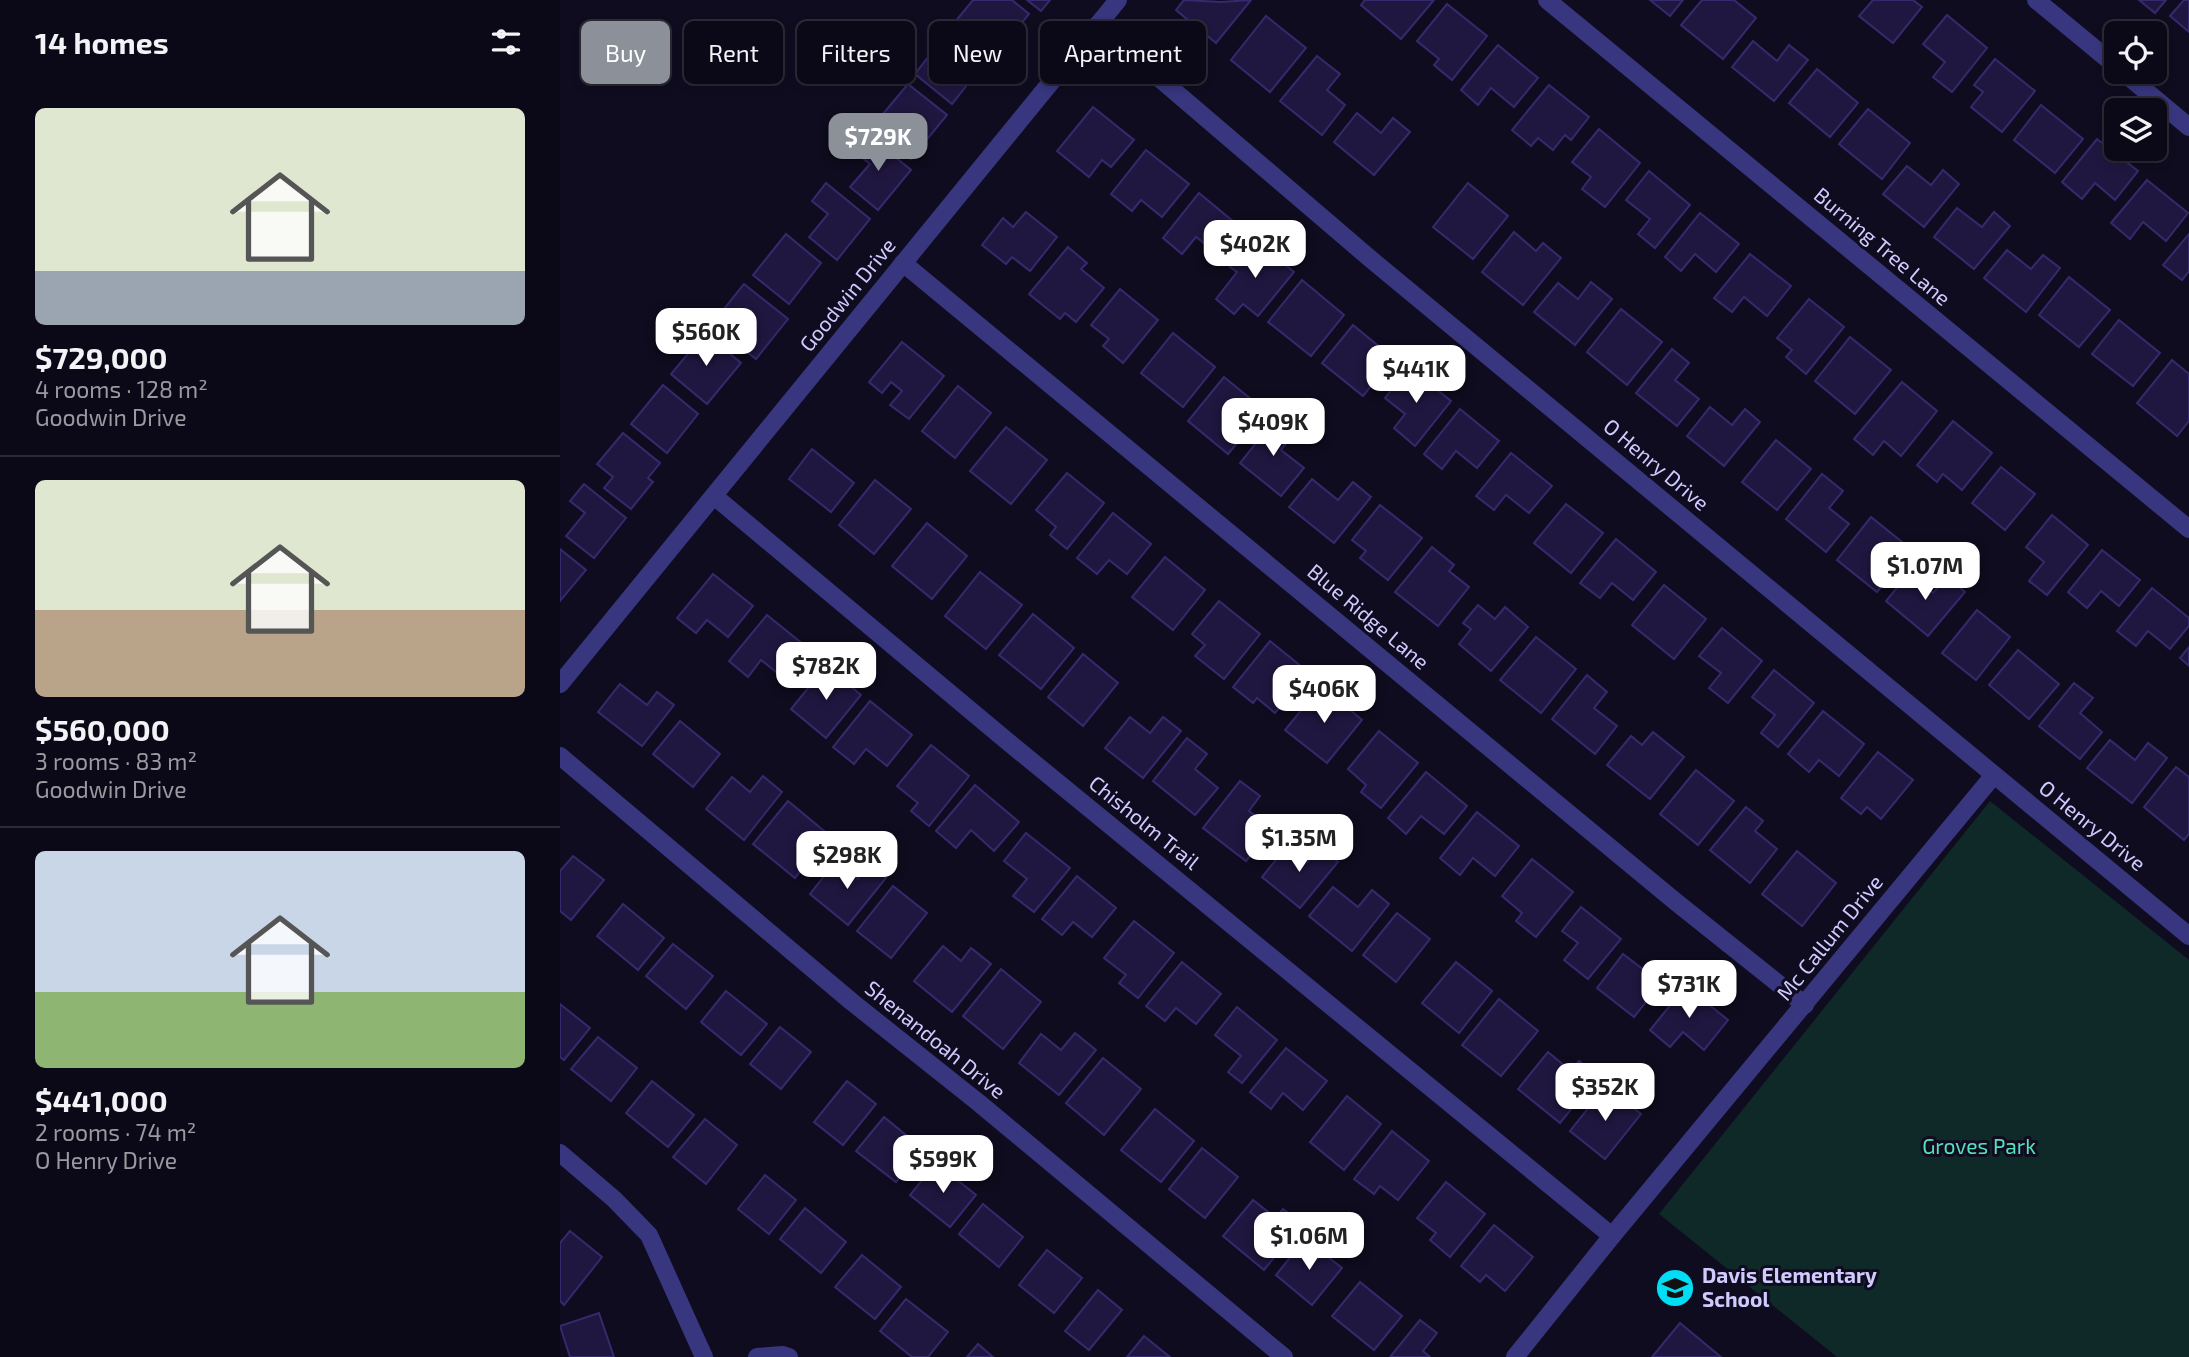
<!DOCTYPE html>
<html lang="en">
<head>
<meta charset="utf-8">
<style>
	:root { --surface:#0b0917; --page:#191724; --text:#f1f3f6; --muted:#9a9aa1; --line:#2b2a36; --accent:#8c9099 }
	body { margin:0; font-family:"Exo 2",sans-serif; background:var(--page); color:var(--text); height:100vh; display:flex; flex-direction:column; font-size:26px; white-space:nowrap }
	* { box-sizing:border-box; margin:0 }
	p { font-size:23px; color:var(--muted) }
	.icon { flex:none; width:38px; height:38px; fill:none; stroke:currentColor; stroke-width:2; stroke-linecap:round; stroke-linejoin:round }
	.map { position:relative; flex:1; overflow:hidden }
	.drawer { display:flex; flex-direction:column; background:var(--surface); width:560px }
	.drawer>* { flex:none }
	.banner { position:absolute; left:21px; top:21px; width:665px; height:63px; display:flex; gap:14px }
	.fabs { position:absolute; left:1544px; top:21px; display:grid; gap:14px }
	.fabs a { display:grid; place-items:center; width:63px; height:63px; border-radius:10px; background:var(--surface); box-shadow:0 4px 10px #0003,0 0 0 2px var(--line); font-size:35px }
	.price { position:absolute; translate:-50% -60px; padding:0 16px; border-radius:14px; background:#fff; color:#222; font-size:23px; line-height:46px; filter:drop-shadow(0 2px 4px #0008) }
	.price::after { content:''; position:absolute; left:50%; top:42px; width:21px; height:16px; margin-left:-10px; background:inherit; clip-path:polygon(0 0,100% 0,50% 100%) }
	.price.current { background:var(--accent); color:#fff }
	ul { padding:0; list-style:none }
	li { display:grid; align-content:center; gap:14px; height:371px; padding:0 35px }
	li+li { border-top:2px solid var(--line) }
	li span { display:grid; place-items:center; height:217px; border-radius:10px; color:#555 }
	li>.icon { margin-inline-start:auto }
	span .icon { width:126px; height:126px; fill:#fffc; stroke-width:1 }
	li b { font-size:30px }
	h2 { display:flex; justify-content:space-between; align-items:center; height:84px; padding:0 35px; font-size:30px }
	.pill { padding:0 24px; border-radius:10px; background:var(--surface); box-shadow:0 4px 10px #0003,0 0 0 2px var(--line); font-size:24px; line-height:63px }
	.pill.current { background:var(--accent); color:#fff }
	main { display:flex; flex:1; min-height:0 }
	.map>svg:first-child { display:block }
	.green { fill:#0f2928 }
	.building { fill:#201740; stroke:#36296d; stroke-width:2 }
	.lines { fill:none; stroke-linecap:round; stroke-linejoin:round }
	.minor { stroke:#38367f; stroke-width:18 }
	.labels { text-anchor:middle; stroke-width:6; stroke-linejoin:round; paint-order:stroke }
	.street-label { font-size:21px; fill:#d0caff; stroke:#0f0c1f }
	.park-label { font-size:21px; fill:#54e1bd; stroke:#0f0c1f }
	.poi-label { font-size:21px; font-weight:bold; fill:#d0caff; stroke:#0f0c1f; text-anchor:start }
</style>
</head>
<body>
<main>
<section class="drawer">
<h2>14 homes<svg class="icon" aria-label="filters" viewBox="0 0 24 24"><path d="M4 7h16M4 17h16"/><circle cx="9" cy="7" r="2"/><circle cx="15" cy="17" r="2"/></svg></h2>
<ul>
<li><span style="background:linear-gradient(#dfe7d0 75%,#9aa5b1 0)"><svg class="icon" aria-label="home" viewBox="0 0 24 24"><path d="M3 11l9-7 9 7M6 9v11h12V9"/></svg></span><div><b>$729,000</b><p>4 rooms · 128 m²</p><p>Goodwin Drive</p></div></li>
<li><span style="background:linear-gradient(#dfe7d0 60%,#b9a48a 0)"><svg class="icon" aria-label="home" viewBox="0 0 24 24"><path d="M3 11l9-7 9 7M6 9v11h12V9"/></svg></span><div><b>$560,000</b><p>3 rooms · 83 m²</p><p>Goodwin Drive</p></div></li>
<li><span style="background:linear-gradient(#c9d6e8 65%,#8fb573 0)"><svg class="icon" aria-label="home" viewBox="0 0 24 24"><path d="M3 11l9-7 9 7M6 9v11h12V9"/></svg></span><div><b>$441,000</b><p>2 rooms · 74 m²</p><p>O Henry Drive</p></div></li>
</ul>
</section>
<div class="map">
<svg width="1629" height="1357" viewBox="0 0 1629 1357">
	<rect width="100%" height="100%" fill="#0f0c1f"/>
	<path class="green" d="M1430,801L1629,960V1357H1277L1099,1214Z"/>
	<g class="building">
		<path d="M413,0H452L469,14L435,56L394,23Z"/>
		<path d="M467,0H490L481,11Z"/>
		<path d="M624,0L661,2L691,0L656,43L616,10Z"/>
		<path d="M805,0H874L841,39L801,5Z"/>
		<path d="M1090,0H1123L1110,16Z"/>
		<path d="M1142,0H1174L1196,18L1163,59L1121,25Z"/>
		<path d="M1313,0H1353L1362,7L1333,43L1299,16Z"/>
		<path d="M1579,0H1606L1595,13Z"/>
		<path d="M1624,0H1629V32L1610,16Z"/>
		<path d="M887,4L927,36L892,80L874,65L879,59L857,41Z"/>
		<path d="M1387,15L1427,48L1392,92L1373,77L1385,62L1363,44Z"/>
		<path d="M706,16L746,48L710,92L671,60Z"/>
		<path d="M397,40L425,62L392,104L355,74L369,56L378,64Z"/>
		<path d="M1193,41L1217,61L1229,45L1248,60L1214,101L1172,67Z"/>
		<path d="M938,45L978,78L954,107L931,88L918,105L901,90Z"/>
		<path d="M757,56L780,74L767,90L785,105L762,135L720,101Z"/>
		<path d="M1435,59L1475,91L1442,132L1411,107L1423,92L1414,85Z"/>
		<path d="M1257,69L1298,103L1270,137L1229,103Z"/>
		<path d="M348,84L387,115L351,159L312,127Z"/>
		<path d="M989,85L1029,117L1011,140L1005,135L993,150L978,138L971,146L952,130Z"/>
		<path d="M1481,105L1523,139L1495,173L1454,140Z"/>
		<path d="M533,107L574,140L551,167L542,160L529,177L497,151Z"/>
		<path d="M1308,109L1350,143L1322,179L1279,144Z"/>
		<path d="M797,113L821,133L833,118L850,132L814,175L774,142Z"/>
		<path d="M1039,129L1080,163L1045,207L1022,189L1031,177L1012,162Z"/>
		<path d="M306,133L351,170L318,210L290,187L310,164L293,150Z"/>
		<path d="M1537,139L1578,171L1555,200L1535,183L1522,199L1502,182Z"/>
		<path d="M586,150L629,184L602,217L581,200L572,211L551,194Z"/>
		<path d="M1347,166L1371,185L1383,170L1399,184L1364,227L1323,194Z"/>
		<path d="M1089,171L1130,205L1095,248L1078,234L1090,219L1066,200Z"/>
		<path d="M1587,180L1628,213L1606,241L1583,222L1570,239L1551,223Z"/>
		<path d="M266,183L310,219L277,260L249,237L268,214L252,201Z"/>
		<path d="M908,183L948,216L913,259L873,227Z"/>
		<path d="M639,193L680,227L658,254L636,237L622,254L603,238Z"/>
		<path d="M1397,208L1422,227L1434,212L1450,226L1414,269L1374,237Z"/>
		<path d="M466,212L497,237L470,271L452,257L446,264L422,245L443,218L453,227Z"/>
		<path d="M1140,213L1179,244L1156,272L1135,254L1121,271L1105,257Z"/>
		<path d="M954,232L976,251L983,243L1001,258L963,305L922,272Z"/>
		<path d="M226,234L261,263L229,304L193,275Z"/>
		<path d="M1629,234V271L1622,280L1603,265Z"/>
		<path d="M693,239L734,272L698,316L683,304L674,314L656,299L677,272L670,267Z"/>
		<path d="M508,247L527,263L521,269L544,288L516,322L505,313L500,319L469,294Z"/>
		<path d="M1447,250L1471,269L1483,255L1500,268L1466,312L1424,278Z"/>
		<path d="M1190,254L1231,286L1207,316L1184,297L1172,312L1154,298Z"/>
		<path d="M1509,277L1550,310L1519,347L1479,315Z"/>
		<path d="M742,280L784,315L751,356L708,322Z"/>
		<path d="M1031,282L1052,299L1015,345L974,312L998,283L1018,299Z"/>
		<path d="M184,284L228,319L196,359L152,324Z"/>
		<path d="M560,289L598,320L563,363L543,346L549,339L531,325Z"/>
		<path d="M1249,299L1284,327L1246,374L1226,357L1232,350L1217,338Z"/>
		<path d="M1061,309L1102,342L1067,385L1027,352Z"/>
		<path d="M1559,320L1600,353L1573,386L1532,354Z"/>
		<path d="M793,325L833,358L803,396L762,363Z"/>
		<path d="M145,333L181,363L147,404L111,374Z"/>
		<path d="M613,333L655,367L623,407L581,373Z"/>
		<path d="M1290,337L1331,370L1295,414L1255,381Z"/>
		<path d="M342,342L384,376L349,419L330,405L342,391L331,382L322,393L309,382Z"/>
		<path d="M1112,349L1129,363L1115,380L1139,399L1117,426L1076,393Z"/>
		<path d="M1612,360L1629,374V421L1617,436L1577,403Z"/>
		<path d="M849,367L891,401L855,446L834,428L845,414L825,398Z"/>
		<path d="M664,377L697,404L686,416L694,423L668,454L628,421Z"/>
		<path d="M1342,382L1377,411L1341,456L1324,441L1313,455L1294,439Z"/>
		<path d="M103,385L138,414L107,453L71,424Z"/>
		<path d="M398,386L431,413L395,458L362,431Z"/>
		<path d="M1150,407L1172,425L1185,409L1200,422L1164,466L1127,436Z"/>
		<path d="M900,409L939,441L917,468L896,451L882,469L864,454Z"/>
		<path d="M717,417L735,432L721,450L744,468L721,496L680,463Z"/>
		<path d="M1393,421L1432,453L1402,490L1383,474L1377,482L1357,465Z"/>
		<path d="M446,427L487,460L451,504L410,471Z"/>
		<path d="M63,433L100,463L88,478L93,482L71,509L44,488L53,477L37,464Z"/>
		<path d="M1216,440L1251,469L1217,510L1182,482Z"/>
		<path d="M252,449L294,483L271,512L229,479Z"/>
		<path d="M951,453L992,486L969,513L946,495L934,510L916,496Z"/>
		<path d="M1441,467L1475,494L1445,530L1412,503Z"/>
		<path d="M507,473L544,503L507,549L490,535L496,527L476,510Z"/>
		<path d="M1262,474L1283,491L1269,508L1289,524L1266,552L1226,519Z"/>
		<path d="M752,479L778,500L793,482L811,497L774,543L729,507Z"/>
		<path d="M315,480L351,509L314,554L279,525Z"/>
		<path d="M24,484L66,518L34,558L6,536L25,513L10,501Z"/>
		<path d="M1006,504L1043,533L1011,573L974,543Z"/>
		<path d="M820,505L862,538L828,580L800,558L806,551L792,540Z"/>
		<path d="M553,513L591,544L567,574L549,560L537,574L517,558Z"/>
		<path d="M1492,515L1528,545L1487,595L1469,581L1484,562L1466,547Z"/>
		<path d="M1311,517L1352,550L1317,592L1277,560Z"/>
		<path d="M367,523L407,556L372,599L332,566Z"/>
		<path d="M1056,539L1096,572L1073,600L1052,583L1040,598L1020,583Z"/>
		<path d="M872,547L894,565L889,571L909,587L878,626L835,592Z"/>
		<path d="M0,549L26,570L0,601Z"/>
		<path d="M1542,550L1580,580L1559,606L1541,591L1527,608L1508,592Z"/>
		<path d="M605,557L645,590L613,630L572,597Z"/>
		<path d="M420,572L462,605L426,649L385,616Z"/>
		<path d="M1349,573L1373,593L1387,577L1405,592L1368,636L1326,601Z"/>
		<path d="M153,574L193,606L168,637L147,620L136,633L117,618Z"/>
		<path d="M1104,585L1146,619L1114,659L1072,625Z"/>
		<path d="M1592,588L1629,618V626L1610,649L1588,631L1576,646L1557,631Z"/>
		<path d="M659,601L700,634L664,679L635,656L645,645L632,634Z"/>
		<path d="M918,605L935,619L945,607L968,627L931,671L899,644L911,629L903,623Z"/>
		<path d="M1417,610L1450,637L1416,680L1382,653Z"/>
		<path d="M473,614L514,648L481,689L439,655Z"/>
		<path d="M207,615L244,645L220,675L201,660L188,677L169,661Z"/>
		<path d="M1162,628L1202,661L1168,703L1149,688L1161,673L1139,656Z"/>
		<path d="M976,637L1016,669L981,713L940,680Z"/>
		<path d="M710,641L748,672L715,713L697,698L693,703L673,687Z"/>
		<path d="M1629,647V666L1620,658Z"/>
		<path d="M1458,650L1499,684L1469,719L1429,685Z"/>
		<path d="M523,654L558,683L523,726L488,697Z"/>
		<path d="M266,666L301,695L266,738L231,709Z"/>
		<path d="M1214,670L1254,703L1218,747L1201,733L1215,715L1192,697Z"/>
		<path d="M1027,675L1047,692L1034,708L1057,726L1035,754L992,719Z"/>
		<path d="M1514,683L1533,698L1520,713L1542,732L1520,759L1479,726Z"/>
		<path d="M60,684L87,705L97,692L114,705L82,746L38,712Z"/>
		<path d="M761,686L802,720L767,763L725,730Z"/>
		<path d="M310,701L352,735L327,766L306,749L294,764L273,747Z"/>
		<path d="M1263,711L1304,744L1279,776L1259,760L1249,772L1228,754Z"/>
		<path d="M570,717L590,733L603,717L621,731L583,778L545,748Z"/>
		<path d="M120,721L160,754L133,787L93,754Z"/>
		<path d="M819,731L858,763L821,808L801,792L806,785L788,769Z"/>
		<path d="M1093,732L1124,757L1090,799L1047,765L1071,736L1082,745Z"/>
		<path d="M627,738L647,754L635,769L658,788L635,815L593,781Z"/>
		<path d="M1550,740L1575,760L1588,743L1607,758L1572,803L1527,768Z"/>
		<path d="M371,745L409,776L369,826L351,811L358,803L337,786Z"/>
		<path d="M1318,752L1353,780L1321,819L1307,807L1301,814L1281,798Z"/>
		<path d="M1616,767L1629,777V834L1624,840L1584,807Z"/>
		<path d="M1136,770L1174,801L1138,845L1100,814Z"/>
		<path d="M866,772L907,806L884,834L861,816L846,834L828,818Z"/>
		<path d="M203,776L222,792L184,840L146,809L172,777L190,792Z"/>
		<path d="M680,781L700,796L689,811L712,829L686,861L643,828Z"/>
		<path d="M415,785L459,822L434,851L411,830L396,848L376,831Z"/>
		<path d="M228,801L269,835L235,878L193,844Z"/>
		<path d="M1186,807L1203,821L1195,831L1217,849L1190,883L1150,850Z"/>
		<path d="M917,812L959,846L935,876L913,858L900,875L880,858Z"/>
		<path d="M466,833L510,868L474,912L453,896L467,879L444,861Z"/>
		<path d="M727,846L747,862L759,847L778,862L740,908L702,877Z"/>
		<path d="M1237,851L1276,883L1242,926L1202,894Z"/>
		<path d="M13,856L44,880L11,920L0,911V871Z"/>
		<path d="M972,859L1013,892L976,937L956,921L962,913L942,896Z"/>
		<path d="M276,861L298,879L309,864L326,878L288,925L250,894Z"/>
		<path d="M517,876L556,908L532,937L513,922L502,935L482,919Z"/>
		<path d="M333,886L367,913L331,958L297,931Z"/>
		<path d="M773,887L798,907L812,890L829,904L792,951L749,916Z"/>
		<path d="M63,904L104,938L78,970L37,936Z"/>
		<path d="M1021,907L1061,939L1028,979L1004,960L1018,943L1002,931Z"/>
		<path d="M837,913L870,939L836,982L803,955Z"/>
		<path d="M574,921L614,953L578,998L559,983L566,975L544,958Z"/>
		<path d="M113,944L153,976L126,1009L86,976Z"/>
		<path d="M383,946L401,961L411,948L431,964L392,1012L354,981Z"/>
		<path d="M1063,954L1101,983L1074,1017L1037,988Z"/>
		<path d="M622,962L661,994L636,1024L616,1008L605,1021L586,1006Z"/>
		<path d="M896,962L932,991L899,1033L862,1003Z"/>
		<path d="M441,969L481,1002L443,1049L403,1016Z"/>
		<path d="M1126,986L1168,1020L1144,1050L1123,1032L1110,1047L1090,1030Z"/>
		<path d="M166,991L207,1024L181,1055L141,1022Z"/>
		<path d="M939,999L978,1031L941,1076L902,1045Z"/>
		<path d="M0,1004L30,1028L4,1060L0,1057Z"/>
		<path d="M677,1007L717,1040L682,1083L668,1072L681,1056L655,1035Z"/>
		<path d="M220,1027L251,1052L221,1089L190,1064Z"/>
		<path d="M515,1033L536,1050L499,1095L459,1063L481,1034L501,1050Z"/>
		<path d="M38,1037L77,1068L51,1101L11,1069Z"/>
		<path d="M726,1048L767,1081L743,1110L723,1093L711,1109L690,1092Z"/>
		<path d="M988,1052L1011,1071L1019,1061L1038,1076L1000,1123L958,1089Z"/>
		<path d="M543,1058L581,1089L544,1135L506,1103Z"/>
		<path d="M92,1081L134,1115L108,1147L66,1113Z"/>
		<path d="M287,1081L316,1104L283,1145L254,1122Z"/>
		<path d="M1046,1086L1081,1114L1045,1159L1010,1131Z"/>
		<path d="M787,1096L821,1124L784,1170L750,1142Z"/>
		<path d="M595,1109L634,1141L601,1182L561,1150Z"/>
		<path d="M324,1117L363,1149L336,1182L296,1151Z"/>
		<path d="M145,1119L177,1145L146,1184L113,1157Z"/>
		<path d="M832,1131L869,1161L838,1200L820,1186L814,1194L794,1179Z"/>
		<path d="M642,1148L678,1177L645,1218L609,1189Z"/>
		<path d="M376,1163L416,1195L390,1227L350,1195Z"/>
		<path d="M205,1175L236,1200L209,1234L178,1209Z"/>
		<path d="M886,1182L925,1214L890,1257L870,1240L876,1233L857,1218Z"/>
		<path d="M693,1200L716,1218L723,1209L741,1224L704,1270L663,1236Z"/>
		<path d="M423,1204L463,1237L439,1267L399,1234Z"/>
		<path d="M245,1208L286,1242L261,1273L220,1239Z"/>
		<path d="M934,1225L973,1257L945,1291L926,1275L920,1282L901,1266Z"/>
		<path d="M10,1231L42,1257L4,1305L0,1301V1243Z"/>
		<path d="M745,1239L782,1268L752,1305L716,1275Z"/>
		<path d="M487,1250L522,1278L494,1313L459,1285Z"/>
		<path d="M302,1255L341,1287L315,1319L275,1287Z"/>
		<path d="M800,1282L842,1316L814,1350L772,1316Z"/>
		<path d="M538,1290L562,1310L529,1350L505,1331Z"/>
		<path d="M346,1299L388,1332L368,1357H352L320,1331Z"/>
		<path d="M39,1313L54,1357H10L0,1326Z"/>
		<path d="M860,1320L877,1333L863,1351L870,1357H830Z"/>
		<path d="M1120,1323L1161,1357H1092Z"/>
		<path d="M584,1336L610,1357H567Z"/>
		<path d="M418,1344L433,1357H407Z"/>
	</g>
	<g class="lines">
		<g class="minor">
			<path d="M987,0L1629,529"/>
			<path d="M1476,0L1556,66"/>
			<path d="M537,25L813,261L1629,936"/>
			<path d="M1563,72L1629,127"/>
			<path d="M343,263L1116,902L1245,1005"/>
			<path d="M154,496L447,741L1052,1236"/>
			<path d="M0,684L558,0"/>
			<path d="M0,756L292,1002L419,1103L724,1357"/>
			<path d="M0,1153L54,1199L89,1235L144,1357"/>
			<path d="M197,1357L223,1355L229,1357"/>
			<path d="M955,1357L1052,1236L1434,775"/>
		</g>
	</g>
	<defs>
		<g id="school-disc" transform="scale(2.0125)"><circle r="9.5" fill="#00ddf5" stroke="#0f0c1f"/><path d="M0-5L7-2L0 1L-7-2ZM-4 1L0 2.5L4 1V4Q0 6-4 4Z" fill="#111"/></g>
	</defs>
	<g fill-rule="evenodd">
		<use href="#school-disc" x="1115" y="1288"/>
	</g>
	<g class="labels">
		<g class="street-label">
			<text transform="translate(1322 247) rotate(40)" y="7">Burning Tree Lane</text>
			<text transform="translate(288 295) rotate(-51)" y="7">Goodwin Drive</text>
			<text transform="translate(1096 465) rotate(40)" y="7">O Henry Drive</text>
			<text transform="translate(808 617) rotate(40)" y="7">Blue Ridge Lane</text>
			<text transform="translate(584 823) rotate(39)" y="7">Chisholm Trail</text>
			<text transform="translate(1532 826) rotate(39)" y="7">O Henry Drive</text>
			<text transform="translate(1270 938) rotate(-51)" y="7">Mc Callum Drive</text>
			<text transform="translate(375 1040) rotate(39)" y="7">Shenandoah Drive</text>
		</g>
		<g class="park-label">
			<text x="1419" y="1154">Groves Park</text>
		</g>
		<g class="poi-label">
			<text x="1142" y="1283">Davis Elementary<tspan x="1142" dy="24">School</tspan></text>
		</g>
	</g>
</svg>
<div class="fabs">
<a><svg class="icon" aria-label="locate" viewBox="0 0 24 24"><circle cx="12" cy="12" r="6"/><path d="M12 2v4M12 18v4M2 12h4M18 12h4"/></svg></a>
<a><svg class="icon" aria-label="layers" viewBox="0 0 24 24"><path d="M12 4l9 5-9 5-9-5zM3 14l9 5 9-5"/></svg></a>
</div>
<b class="price current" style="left:318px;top:173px">$729K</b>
<b class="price" style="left:695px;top:280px">$402K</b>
<b class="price" style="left:146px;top:368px">$560K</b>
<b class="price" style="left:856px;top:405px">$441K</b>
<b class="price" style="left:713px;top:458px">$409K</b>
<b class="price" style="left:1365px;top:602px">$1.07M</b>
<b class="price" style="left:266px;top:702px">$782K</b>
<b class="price" style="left:764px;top:725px">$406K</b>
<b class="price" style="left:739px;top:874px">$1.35M</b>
<b class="price" style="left:287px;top:891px">$298K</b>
<b class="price" style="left:1129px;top:1020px">$731K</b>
<b class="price" style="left:1045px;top:1123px">$352K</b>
<b class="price" style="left:383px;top:1195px">$599K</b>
<b class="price" style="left:749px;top:1272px">$1.06M</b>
<div class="banner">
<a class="pill current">Buy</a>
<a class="pill">Rent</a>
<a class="pill">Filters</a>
<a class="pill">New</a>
<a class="pill">Apartment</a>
</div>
</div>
</main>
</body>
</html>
